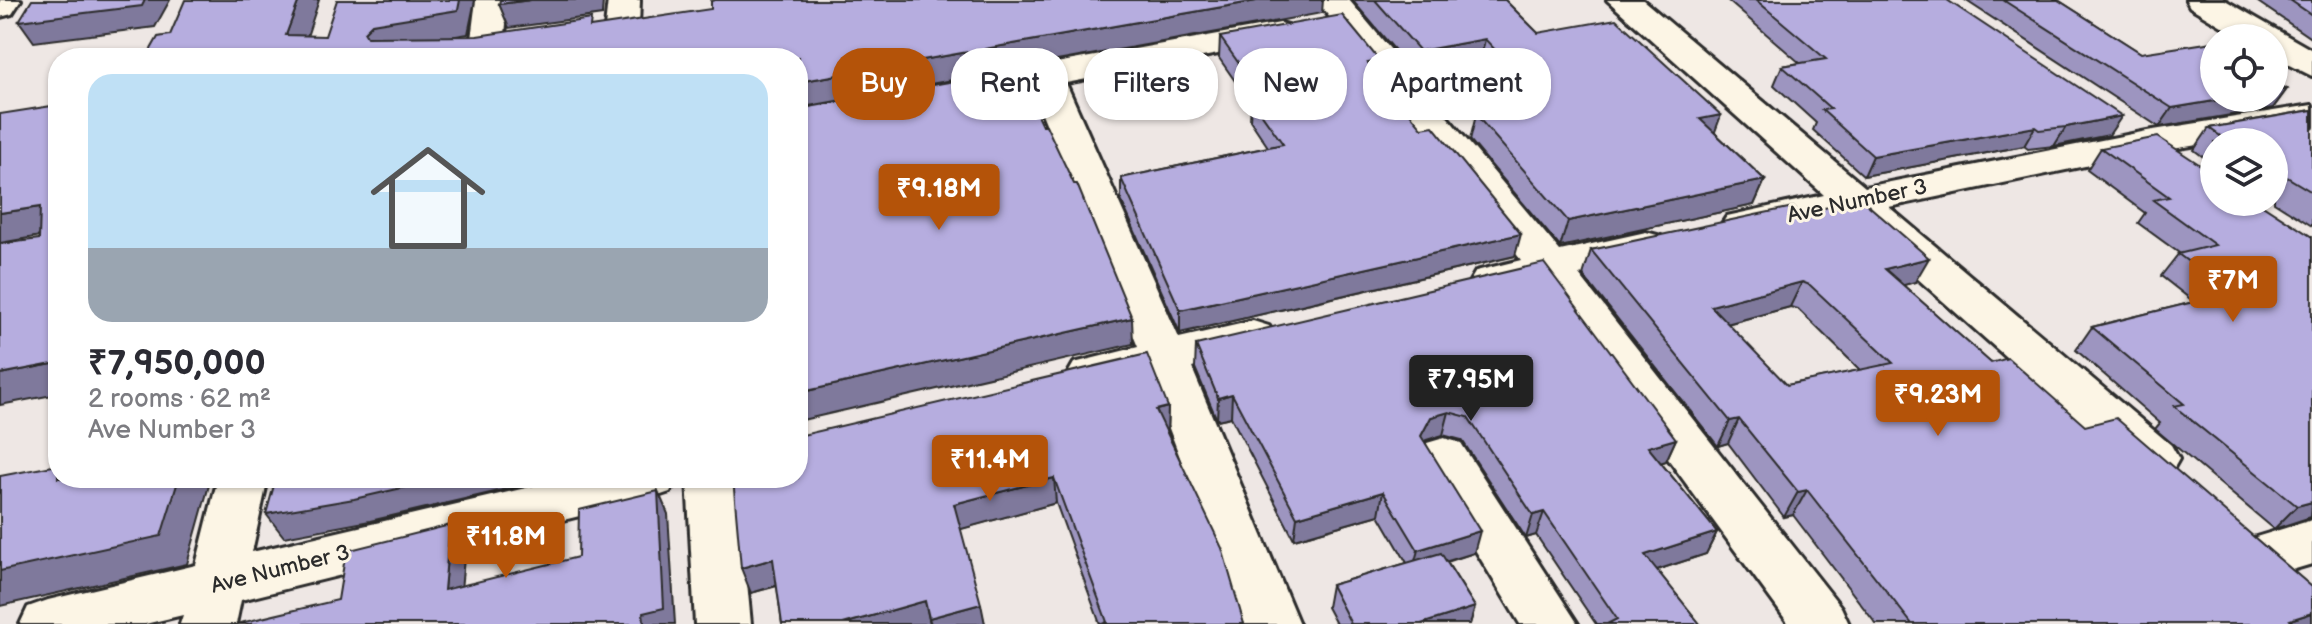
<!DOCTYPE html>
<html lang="en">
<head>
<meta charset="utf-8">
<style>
	:root { --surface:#fff; --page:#f7f7f7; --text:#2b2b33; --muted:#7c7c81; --line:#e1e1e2; --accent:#b45309 }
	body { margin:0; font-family:"Balsamiq Sans",sans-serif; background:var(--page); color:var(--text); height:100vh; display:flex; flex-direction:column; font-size:30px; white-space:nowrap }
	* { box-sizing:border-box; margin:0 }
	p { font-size:26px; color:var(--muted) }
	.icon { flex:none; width:44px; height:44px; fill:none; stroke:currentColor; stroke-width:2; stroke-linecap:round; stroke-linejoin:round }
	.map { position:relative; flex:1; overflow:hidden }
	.panel { position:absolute; left:48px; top:48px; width:760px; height:440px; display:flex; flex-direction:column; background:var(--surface); border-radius:32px; box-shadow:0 2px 6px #0004 }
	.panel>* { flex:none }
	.guide { position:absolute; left:832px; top:48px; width:760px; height:72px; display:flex; gap:16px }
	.tools { position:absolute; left:2200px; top:24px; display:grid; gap:16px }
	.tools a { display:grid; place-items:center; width:88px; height:88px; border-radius:50%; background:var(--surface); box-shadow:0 2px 6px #0004; font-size:40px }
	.price { position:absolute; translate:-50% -68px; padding:0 18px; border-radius:8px; background:var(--accent); color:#fff; font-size:26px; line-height:52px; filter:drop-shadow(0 2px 4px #0008) }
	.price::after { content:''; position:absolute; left:50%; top:48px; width:24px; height:18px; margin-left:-12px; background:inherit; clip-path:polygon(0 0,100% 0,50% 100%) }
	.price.current { background:#222; color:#fff }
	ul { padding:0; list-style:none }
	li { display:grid; align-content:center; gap:16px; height:424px; padding:0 40px }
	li+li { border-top:2px solid var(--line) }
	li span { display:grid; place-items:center; height:248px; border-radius:24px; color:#555 }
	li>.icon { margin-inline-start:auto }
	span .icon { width:144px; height:144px; fill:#fffc; stroke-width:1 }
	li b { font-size:34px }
	.tag { padding:0 28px; border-radius:32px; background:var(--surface); box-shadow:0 2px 6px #0004; font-size:28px; line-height:72px }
	.tag.current { background:var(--accent); color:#fff }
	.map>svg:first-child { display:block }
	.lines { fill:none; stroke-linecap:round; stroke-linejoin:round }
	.minor-casing { stroke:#2b2b2b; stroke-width:6 }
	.tertiary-casing { stroke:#2b2b2b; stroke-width:6 }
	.minor { fill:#fcf5e5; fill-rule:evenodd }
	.tertiary { fill:#fcf5e5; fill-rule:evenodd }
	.wall { fill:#9d95c0; stroke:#2b2b2b; stroke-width:2; fill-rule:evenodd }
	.shaded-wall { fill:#7f799c; stroke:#2b2b2b; stroke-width:2 }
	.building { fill:#b6addf; stroke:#2b2b2b; stroke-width:2; fill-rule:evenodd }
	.labels { text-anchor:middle; stroke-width:6; stroke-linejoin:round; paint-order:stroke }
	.street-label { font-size:22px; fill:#2b2b2b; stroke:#fcf5e5 }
</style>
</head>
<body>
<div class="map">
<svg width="2312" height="624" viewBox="0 0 2312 624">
	<rect width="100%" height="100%" fill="#eee7e4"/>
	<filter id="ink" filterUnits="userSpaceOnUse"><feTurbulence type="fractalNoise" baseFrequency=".0125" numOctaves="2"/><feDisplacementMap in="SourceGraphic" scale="16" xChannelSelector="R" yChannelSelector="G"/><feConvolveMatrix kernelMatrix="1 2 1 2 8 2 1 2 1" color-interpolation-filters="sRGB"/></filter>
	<g filter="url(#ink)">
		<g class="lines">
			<g class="minor-casing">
				<g id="minor">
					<path d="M476,0H508L504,47L499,54L487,57L475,54L470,47Z"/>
					<path d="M608,0H640L639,27L634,34L622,37L610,34L605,27Z"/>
					<path d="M1316,0H1349L1560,251L1646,232L1661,236L1667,246L1661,256L1579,275L1841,607L1849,624H1789L1540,284L1491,296L1476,291L1470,281L1476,271L1521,260Z"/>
					<path d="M1607,0H1643L1865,187L2147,131L2312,105V127L2147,153L1889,207L2171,445L2179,459L2171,473L2154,478L2137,473L1847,216L1741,238L1727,234L1721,225L1727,216L1824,195Z"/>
					<path d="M2186,0H2225L2312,50V76L2274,57V38H2242L2190,7Z"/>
					<path d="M1280,23L1292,26L1297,33L1292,40L1066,83L1179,338L1253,321L1269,326L1275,337L1269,348L1192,368L1299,624H1243L1150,378L1090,392L1074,387L1067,375L1074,363L1138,347L1032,89L1017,92L1004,89L999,81L1004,73L1017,70Z"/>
					<path d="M1444,438L1461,443L1578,624H1520L1419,457L1427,443Z"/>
					<path d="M218,478H268L252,552L568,478H677L670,492L652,498L241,600L236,624H180L183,615L145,624H20L28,607L48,600L196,565Z"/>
					<path d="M687,478H737L751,624H695Z"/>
					<path d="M2312,520V564L2265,578L2246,572L2239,556L2246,540Z"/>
				</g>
			</g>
			<g class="tertiary-casing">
				<path id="tertiary" d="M0,0H21L12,14L0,17Z"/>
			</g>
			<use href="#minor" class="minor"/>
			<use href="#tertiary" class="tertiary"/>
		</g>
		<g class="wall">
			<path d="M1352,0H1505L1538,33L1721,115L1714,132L1765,180L1754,205L1560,247L1470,140L1476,115L1519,107L1480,63L1416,75Z"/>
			<path d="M1727,0H1947L2109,135L2054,146L2028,149L2024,146L1864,176L1813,130L1816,123L1774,85L1782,66L1800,63Z"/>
			<path d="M1965,0H2058L2141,53L2287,89L2273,108L2159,127Z"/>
			<path d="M2255,0H2312V39Z"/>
			<path d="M1220,37L1380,61L1378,75L1515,256L1180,333L1121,200V178L1268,147L1250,120L1251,104L1219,58Z"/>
			<path d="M2312,110V226L2274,202V142H2214V165L2194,150L2209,128Z"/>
			<path d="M2101,148L2312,237V518L2274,529L2155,429L2160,423L2076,350L2092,327L2194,302L2161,276L2179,253L2138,223L2145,213L2087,170Z"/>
			<path d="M1800,214L1915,282L1903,285L1991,363L2312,624H1876L1793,515L1784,517L1728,443L1718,446L1583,275L1591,250ZM1790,307L1798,309L1860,370L1787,385L1727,324Z"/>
			<path d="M1196,345L1676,439L1666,461L1661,463L1717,532L1706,554L1657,570L1700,624H1596L1536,535L1526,538L1462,440L1443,435L1426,440L1425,442L1474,553L1447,562L1475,607L1470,624H1336L1327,607L1331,585L1407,563L1379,515L1294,539L1231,417L1217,420L1195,368Z"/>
			<path d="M1168,407L1167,433L1244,624H1100L1056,503L960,529L985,624H782L777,586L751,593Z"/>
		</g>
		<g class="shaded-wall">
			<path d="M145,0H170L155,27L34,42L19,21Z"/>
			<path d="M299,0H319L300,58L286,35Z"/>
			<path d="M460,0H475L468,34L384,48L377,56L364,32L372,24Z"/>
			<path d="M531,0H603L602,15L509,28L499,4Z"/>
			<path d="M1262,0H1323L1322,13L798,108V82Z"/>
			<path d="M1485,39L1480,63L1416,75L1420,51Z"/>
			<path d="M1380,61L1377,82L1368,63Z"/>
			<path d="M2287,89L2273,108L2159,127L2172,108L2232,98H2274V91Z"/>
			<path d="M1721,115L1712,140L1700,119Z"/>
			<path d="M2122,116L2109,135L2054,146L2066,127Z"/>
			<path d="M2035,127L2024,146L1864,176L1873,156Z"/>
			<path d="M1765,180L1754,205L1560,247L1568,221Z"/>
			<path d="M40,207L58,233L0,243V213Z"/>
			<path d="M1521,234L1515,256L1180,333V310Z"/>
			<path d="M1929,258L1915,282L1872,294L1885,269Z"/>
			<path d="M1802,282L1790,307L1700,331L1711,306Z"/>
			<path d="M1132,318L1133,344L798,421V393Z"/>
			<path d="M58,363V394L0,405V374Z"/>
			<path d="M1232,394L1231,417L1217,420L1218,398Z"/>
			<path d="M1168,407L1167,433L1156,436V410Z"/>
			<path d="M1449,412L1443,435L1426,440L1416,459L1421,436L1431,417Z"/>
			<path d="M1739,419L1728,443L1718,446L1730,421Z"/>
			<path d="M1676,439L1666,461L1638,470L1648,447Z"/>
			<path d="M179,478H211L187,564L0,606V571Z"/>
			<path d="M445,478H542V481L370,521L284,537L266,514Z"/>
			<path d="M1054,478L1056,503L958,530L954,504Z"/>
			<path d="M1807,490L1793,515L1784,517L1798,492Z"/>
			<path d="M658,491L668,514L675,624H644L643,613Z"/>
			<path d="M1383,492L1379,515L1294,539L1297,517Z"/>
			<path d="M2312,502L2311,517L2274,529L2297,506Z"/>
			<path d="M1544,512L1536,535L1526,538L1533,515Z"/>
			<path d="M450,525L465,548L459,611L444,590Z"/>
			<path d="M1480,531L1474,553L1412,572L1418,550Z"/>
			<path d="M1717,532L1706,554L1635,577L1645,555Z"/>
			<path d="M773,559L782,584L751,593L741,568Z"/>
			<path d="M925,601L930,624H843Z"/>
			<path d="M981,604L985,624H931L929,618Z"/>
			<path d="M1475,607L1470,624H1421Z"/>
			<path d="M2312,613V624H2285L2290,620Z"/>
		</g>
		<g class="building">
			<path d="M32,0H145L142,6L19,21Z"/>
			<path d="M185,0H299L286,35L325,36L337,0H460L458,10L372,24L364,32L367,37L477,36L591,19L590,27L711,9V1L715,0H1262L798,82V58H146L158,37L170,35Z"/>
			<path d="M500,0H531L499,4Z"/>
			<path d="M1375,0H1505L1538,33L1616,19L1721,115L1700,119L1765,180L1568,221L1476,115L1544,102L1485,39L1420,51Z"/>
			<path d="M1756,0H1947L2122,116L2066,127L2039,130L2035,127L1873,156L1822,110L1831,109L1782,66L1826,59Z"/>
			<path d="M2003,0H2058L2141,53L2213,42L2214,98H2232L2172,108Z"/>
			<path d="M2290,0H2312V15Z"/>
			<path d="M1342,15L1380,61L1368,63L1422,128L1433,126L1521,234L1180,310L1121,178L1283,144L1251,99L1262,96L1220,37Z"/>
			<path d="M1016,70L1042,125H1046L1074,184H1077L1132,318L798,393V109Z"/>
			<path d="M2274,81L2287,89L2274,91Z"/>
			<path d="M58,105V363L0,374V244L39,239L40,207L0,213V114Z"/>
			<path d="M2312,110V192L2287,177H2274V142H2229L2209,128Z"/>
			<path d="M2158,137L2214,174V202H2258L2312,237V502L2297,506L2174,406L2184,404L2092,327L2230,293L2178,254L2215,245L2153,200L2169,197L2101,148Z"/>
			<path d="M1861,199L1929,258L1885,269L1991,363L2008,358L2085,426L2116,418L2312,587V613L2290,620L2294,624H1912L1807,490L1798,492L1739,419L1730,421L1591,250L1793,207L1800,214ZM1802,282L1810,285L1893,363L1787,385L1711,306Z"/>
			<path d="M1544,263L1676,439L1648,447L1717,532L1645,555L1700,624H1607L1617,619L1544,512L1533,515L1468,417L1449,412L1431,417L1421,436L1480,531L1418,550L1383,492L1297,517L1232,394L1218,398L1196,345Z"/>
			<path d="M1147,354L1168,407L1156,410L1222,548L1244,624H1102L1107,622L1054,478L954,504L981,604L929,618L925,601L843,624H782L773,559L741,568L733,478H798V436Z"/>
			<path d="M58,465V478H179L161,536L0,571V476Z"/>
			<path d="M276,478H445L354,499L266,514Z"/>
			<path d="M658,491L664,608L643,613L644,624H236L338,600L346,551L450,525L444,590L578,557L579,510Z"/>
			<path d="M1441,553L1475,607L1421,624H1351L1331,585Z"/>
		</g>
	</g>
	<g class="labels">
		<g class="street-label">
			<text transform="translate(1857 200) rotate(-12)" y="8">Ave Number 3</text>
			<text transform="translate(280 568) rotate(-14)" y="8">Ave Number 3</text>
		</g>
	</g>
</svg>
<div class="tools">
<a><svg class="icon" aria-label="locate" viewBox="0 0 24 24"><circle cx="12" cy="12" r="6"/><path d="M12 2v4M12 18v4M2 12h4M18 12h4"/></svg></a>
<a><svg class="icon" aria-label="layers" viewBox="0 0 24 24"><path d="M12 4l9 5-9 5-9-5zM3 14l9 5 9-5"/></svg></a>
</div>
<b class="price" style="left:939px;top:232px">₹9.18M</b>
<b class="price" style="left:2233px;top:324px">₹7M</b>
<b class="price current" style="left:1471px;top:423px">₹7.95M</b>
<b class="price" style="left:1938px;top:438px">₹9.23M</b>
<b class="price" style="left:990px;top:503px">₹11.4M</b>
<b class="price" style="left:506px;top:580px">₹11.8M</b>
<div class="guide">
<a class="tag current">Buy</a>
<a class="tag">Rent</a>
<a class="tag">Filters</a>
<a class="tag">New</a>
<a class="tag">Apartment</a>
</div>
<section class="panel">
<ul>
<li><span style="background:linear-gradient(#bfe0f5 70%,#9aa5b1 0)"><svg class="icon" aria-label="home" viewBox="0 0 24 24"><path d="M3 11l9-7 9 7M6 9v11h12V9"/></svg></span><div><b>₹7,950,000</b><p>2 rooms · 62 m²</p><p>Ave Number 3</p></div></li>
</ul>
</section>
</div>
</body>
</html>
